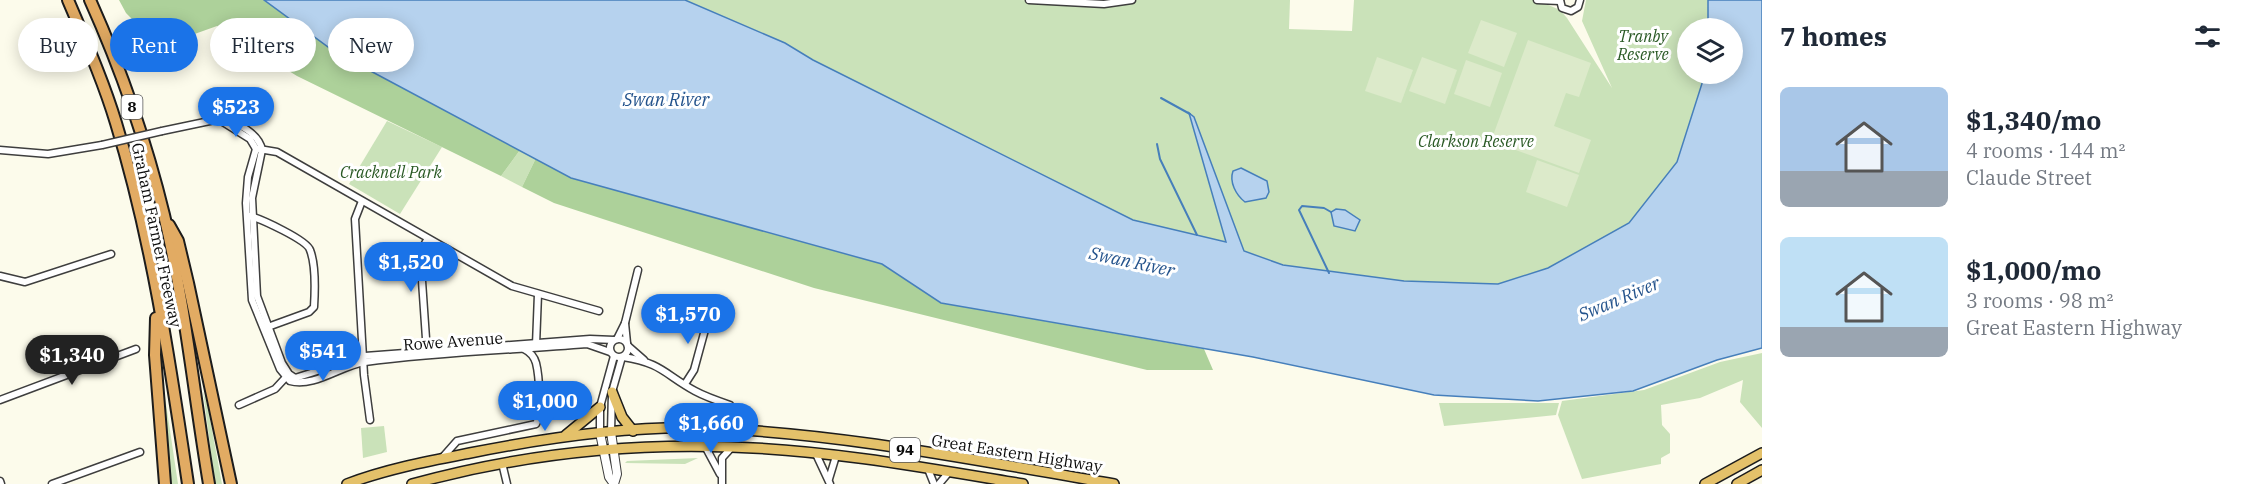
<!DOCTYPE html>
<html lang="en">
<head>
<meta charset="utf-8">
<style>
	:root { --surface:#fff; --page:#f2f2f3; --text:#1f2937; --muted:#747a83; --accent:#1a73e8 }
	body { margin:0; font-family:"IBM Plex Serif",serif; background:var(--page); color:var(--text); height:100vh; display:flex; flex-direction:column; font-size:22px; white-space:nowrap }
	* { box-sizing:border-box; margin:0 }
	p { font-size:20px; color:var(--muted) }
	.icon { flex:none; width:33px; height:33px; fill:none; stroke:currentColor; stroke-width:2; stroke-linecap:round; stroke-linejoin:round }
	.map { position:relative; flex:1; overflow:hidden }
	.details { display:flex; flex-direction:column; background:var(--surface); width:480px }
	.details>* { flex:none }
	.banner { position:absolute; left:18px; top:18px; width:570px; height:54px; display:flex; gap:12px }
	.fabs { position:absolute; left:1677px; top:18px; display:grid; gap:12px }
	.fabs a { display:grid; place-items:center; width:66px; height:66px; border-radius:50%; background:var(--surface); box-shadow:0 3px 15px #0003; font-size:30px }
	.price { position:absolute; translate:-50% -51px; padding:0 14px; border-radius:21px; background:var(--accent); color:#fff; font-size:20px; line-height:39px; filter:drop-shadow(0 2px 3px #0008) }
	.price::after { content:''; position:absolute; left:50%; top:36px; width:18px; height:14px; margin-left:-9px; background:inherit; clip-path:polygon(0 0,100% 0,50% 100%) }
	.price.selected { background:#222; color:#fff }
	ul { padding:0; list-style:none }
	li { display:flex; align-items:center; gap:18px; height:150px; padding:0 18px }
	li span { display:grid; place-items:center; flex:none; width:168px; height:120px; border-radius:9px; color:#555 }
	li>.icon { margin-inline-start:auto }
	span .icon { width:72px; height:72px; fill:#fffc; stroke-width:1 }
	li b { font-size:26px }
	h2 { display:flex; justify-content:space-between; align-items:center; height:72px; padding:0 18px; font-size:26px }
	.tag { padding:0 21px; border-radius:27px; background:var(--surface); box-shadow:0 3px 15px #0003; font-size:21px; line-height:54px }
	.tag.selected { background:var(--accent); color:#fff }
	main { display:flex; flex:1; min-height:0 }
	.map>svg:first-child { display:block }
	.green { fill:#cae2b9 }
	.forest { fill:#add19a }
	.pitch { fill:#dceaca }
	.water { fill:#b6d2ee; stroke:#467fbb; stroke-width:1.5 }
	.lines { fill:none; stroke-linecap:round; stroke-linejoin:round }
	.stream { stroke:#467fbb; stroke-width:2 }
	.minor-casing { stroke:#3e3e3e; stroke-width:9 }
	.tertiary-casing { stroke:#3e3e3e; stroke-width:10 }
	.trunk-casing { stroke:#1c1c1c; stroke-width:12 }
	.motorway-casing { stroke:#1c1c1c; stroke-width:14 }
	.minor { stroke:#fff; stroke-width:6 }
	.tertiary { stroke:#fff; stroke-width:8 }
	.trunk { stroke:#e4c16a; stroke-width:9 }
	.motorway { stroke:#e2ab63; stroke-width:10 }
	.minor-bridge-casing { stroke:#3e3e3e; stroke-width:9; stroke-linecap:butt }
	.minor-bridge { stroke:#fff; stroke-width:6 }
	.labels { text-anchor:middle; stroke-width:6; stroke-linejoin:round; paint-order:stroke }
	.shield { fill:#fff; stroke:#545454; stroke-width:1.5 }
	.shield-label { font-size:15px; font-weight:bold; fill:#0b0b0b }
	.park-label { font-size:16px; font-style:italic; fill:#295924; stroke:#fff }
	.street-label { font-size:16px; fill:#0b0b0b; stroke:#fff }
	.water-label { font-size:18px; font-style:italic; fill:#24538c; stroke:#fff }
</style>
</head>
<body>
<main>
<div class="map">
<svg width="1762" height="484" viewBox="0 0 1762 484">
	<rect width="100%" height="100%" fill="#fcfbeb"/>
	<g class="green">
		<path d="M685,0H1020L1120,4L1138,0H1290L1289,29L1352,31L1354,0H1537L1560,10L1567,18L1612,88L1582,21L1586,0H1708V28H1688V74H1705V80L1677,162L1629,223L1548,268L1498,284L1404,281L1283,265L1244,251L1194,117L1190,114L1226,242L1133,220L813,60L785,43Z"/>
		<path d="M387,121L442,147L400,214L349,184Z"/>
		<path d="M520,150L536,158L522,187L501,176Z"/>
		<path d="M1762,353V428L1740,402L1743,380L1700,398L1661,405L1662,425L1670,434V453L1661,458V464L1582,479L1558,415L1562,401L1644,390L1720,362Z"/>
		<path d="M164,390L178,484H167Z"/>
		<path d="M203,391L208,408L222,484H215Z"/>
		<path d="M1439,403H1559L1556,415L1444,426Z"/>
		<path d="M384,426L387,452L363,458L361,428Z"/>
		<path d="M698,458L685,464L625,463L627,461Z"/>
	</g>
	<g class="forest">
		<path d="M119,0H264L335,52L520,150L501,176L297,76L217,26L189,36L141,28L126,13Z"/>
		<path d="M536,158L571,178L882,264L941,303L1204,349L1213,370H1147L814,288L554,203L522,187Z"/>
	</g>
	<g class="pitch">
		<path d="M1481,20L1517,33L1504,67L1468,53Z"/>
		<path d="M1528,40L1591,63L1579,97L1566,93L1554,126L1591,140L1579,173L1491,141Z"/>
		<path d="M1377,57L1413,70L1401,103L1365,91Z"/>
		<path d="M1422,57L1457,70L1445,104L1409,91Z"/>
		<path d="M1466,60L1502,73L1490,107L1454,94Z"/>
		<path d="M1537,160L1579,175L1567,207L1526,192Z"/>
	</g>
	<g class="water">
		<path d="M264,0H685L785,43L813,60L1133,220L1226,242L1189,113L1194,117L1244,251L1283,265L1404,281L1498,284L1548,268L1629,223L1677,162L1705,74H1732V28H1708V0H1762V348L1717,360L1633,391L1538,401L1434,395L1253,357L941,303L882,264L571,178L335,52Z"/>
		<path d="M1241,168L1267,181L1269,192L1266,198L1245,202C1236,195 1229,182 1233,171Z"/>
		<path d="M1336,209L1345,210L1360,220L1355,231L1334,226L1331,212Z"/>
	</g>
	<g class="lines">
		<g class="stream">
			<path d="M1161,98L1190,114"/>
			<path d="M1157,144L1160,159L1197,235"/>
			<path d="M1329,273L1299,210L1302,206L1324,208L1331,212"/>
		</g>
		<g class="minor-casing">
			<g id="minor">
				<path d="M1029,0L1104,4L1132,0"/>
				<path d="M1537,0L1560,1"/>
				<path d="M1560,0L1562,8L1571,11L1578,7L1580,0"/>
				<path d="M218,119L250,139L256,149"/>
				<path d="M162,131L224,118C238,124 259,133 262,150L252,198L257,296L282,363L289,374L295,378L365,356L590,339L614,340"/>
				<path d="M256,149L248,177L246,203L252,300L280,369L290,381C314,388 342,365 365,362C439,352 514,350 587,344L610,352"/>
				<path d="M259,149L277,152L512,286L599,311"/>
				<path d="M0,150L48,154L102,145"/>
				<path d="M362,201L355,219L364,375L370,420"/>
				<path d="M250,216C261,219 307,240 310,250C316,265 315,291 314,307L309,312L265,328"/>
				<path d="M427,240L420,252L427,353"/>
				<path d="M0,276L25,282L111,254"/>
				<path d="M625,323L627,343"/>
				<circle cx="619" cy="348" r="9"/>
				<path d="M617,339L625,323L638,270"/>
				<path d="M536,345L538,294"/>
				<path d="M628,346L644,360"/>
				<path d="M623,357C662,363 664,374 695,391C706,397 718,401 730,405"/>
				<path d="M685,384L694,370L709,315"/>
				<path d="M0,400L136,349"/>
				<path d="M239,405L275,389L287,376"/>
				<path d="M611,432L612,392L622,357"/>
				<path d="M600,433V407L614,356"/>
				<path d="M705,446L720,474"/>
				<path d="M816,454L830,484"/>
				<path d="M442,458L457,441L536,424C542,414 539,375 536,363C534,356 530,352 524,349"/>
				<path d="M502,463L507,484"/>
				<path d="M928,469L934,484"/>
				<path d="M829,479L836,456"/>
				<path d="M0,481L1,484"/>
				<path d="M52,484L140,452"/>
				<path d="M722,484V458L732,447"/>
				<path d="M939,484L949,472"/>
			</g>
		</g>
		<g class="tertiary-casing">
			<g id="tertiary">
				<path d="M611,432L617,474L614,484"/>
				<path d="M600,433L609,477L614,484"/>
			</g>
		</g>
		<g class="trunk-casing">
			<g id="trunk">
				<path d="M612,392L622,417L633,431"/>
				<path d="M566,435L600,407"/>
				<path d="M347,484C386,469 429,461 470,453C545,438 624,426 700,428C836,432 980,461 1114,484"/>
				<path d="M412,484C514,456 624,443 731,447C829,450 927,468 1023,484"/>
				<path d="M1705,484L1762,453"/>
				<path d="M1737,484L1762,470"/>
			</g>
		</g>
		<g class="motorway-casing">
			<g id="motorway">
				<path d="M68,0C85,40 103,80 116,123C152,240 170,363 188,484"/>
				<path d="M90,0C121,69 146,141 164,215C185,303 194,395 209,484"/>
				<path d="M169,225L178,241L188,283L231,484"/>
				<path d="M156,318L155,355L165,484"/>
			</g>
		</g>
		<use href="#minor" class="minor"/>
		<use href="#tertiary" class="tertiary"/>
		<use href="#trunk" class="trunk"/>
		<use href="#motorway" class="motorway"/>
		<g class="minor-bridge-casing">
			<path id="minor-bridge" d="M102,145L162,131"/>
		</g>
		<use href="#minor-bridge" class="minor-bridge"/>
	</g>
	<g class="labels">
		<g class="shield">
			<rect x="121.5" y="95" width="21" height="24" rx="4.5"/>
			<rect x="890" y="438" width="30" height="24" rx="4.5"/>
		</g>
		<g class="shield-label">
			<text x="132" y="112">8</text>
			<text x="905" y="455">94</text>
		</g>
		<g class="park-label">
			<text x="1643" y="42">Tranby<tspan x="1643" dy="18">Reserve</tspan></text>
			<text x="1476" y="147">Clarkson Reserve</text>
			<text x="391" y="178">Cracknell Park</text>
		</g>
		<g class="street-label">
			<text transform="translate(157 235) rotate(78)" y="6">Graham Farmer Freeway</text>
			<text transform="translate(453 341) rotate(-4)" y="6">Rowe Avenue</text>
			<text transform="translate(1017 453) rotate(9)" y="6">Great Eastern Highway</text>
		</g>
		<g class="water-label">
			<text x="666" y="106">Swan River</text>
			<text transform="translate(1132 262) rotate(12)" y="6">Swan River</text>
			<text transform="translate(1619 299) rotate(-23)" y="6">Swan River</text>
		</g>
	</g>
</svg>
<div class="fabs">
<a><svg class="icon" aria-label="layers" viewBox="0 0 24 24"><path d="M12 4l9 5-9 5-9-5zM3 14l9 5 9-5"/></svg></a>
</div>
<b class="price" style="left:236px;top:138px">$523</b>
<b class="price" style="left:411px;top:293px">$1,520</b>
<b class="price" style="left:688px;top:345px">$1,570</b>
<b class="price" style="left:323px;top:382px">$541</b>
<b class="price selected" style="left:72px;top:386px">$1,340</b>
<b class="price" style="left:545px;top:432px">$1,000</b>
<b class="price" style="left:711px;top:454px">$1,660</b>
<div class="banner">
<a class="tag">Buy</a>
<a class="tag selected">Rent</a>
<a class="tag">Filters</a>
<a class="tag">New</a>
</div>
</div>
<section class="details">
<h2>7 homes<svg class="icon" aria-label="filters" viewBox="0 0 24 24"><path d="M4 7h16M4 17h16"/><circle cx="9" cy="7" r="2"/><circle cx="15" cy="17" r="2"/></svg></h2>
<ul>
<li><span style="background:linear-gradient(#a9c7e8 70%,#9aa5b1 0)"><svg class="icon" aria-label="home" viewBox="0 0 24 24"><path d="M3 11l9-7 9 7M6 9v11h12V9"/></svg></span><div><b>$1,340/mo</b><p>4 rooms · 144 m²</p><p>Claude Street</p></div></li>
<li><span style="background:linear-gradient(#bfe0f5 75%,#9aa5b1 0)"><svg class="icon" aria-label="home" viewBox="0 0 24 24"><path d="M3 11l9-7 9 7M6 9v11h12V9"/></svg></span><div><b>$1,000/mo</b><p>3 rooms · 98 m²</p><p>Great Eastern Highway</p></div></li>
</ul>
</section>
</main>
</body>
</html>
